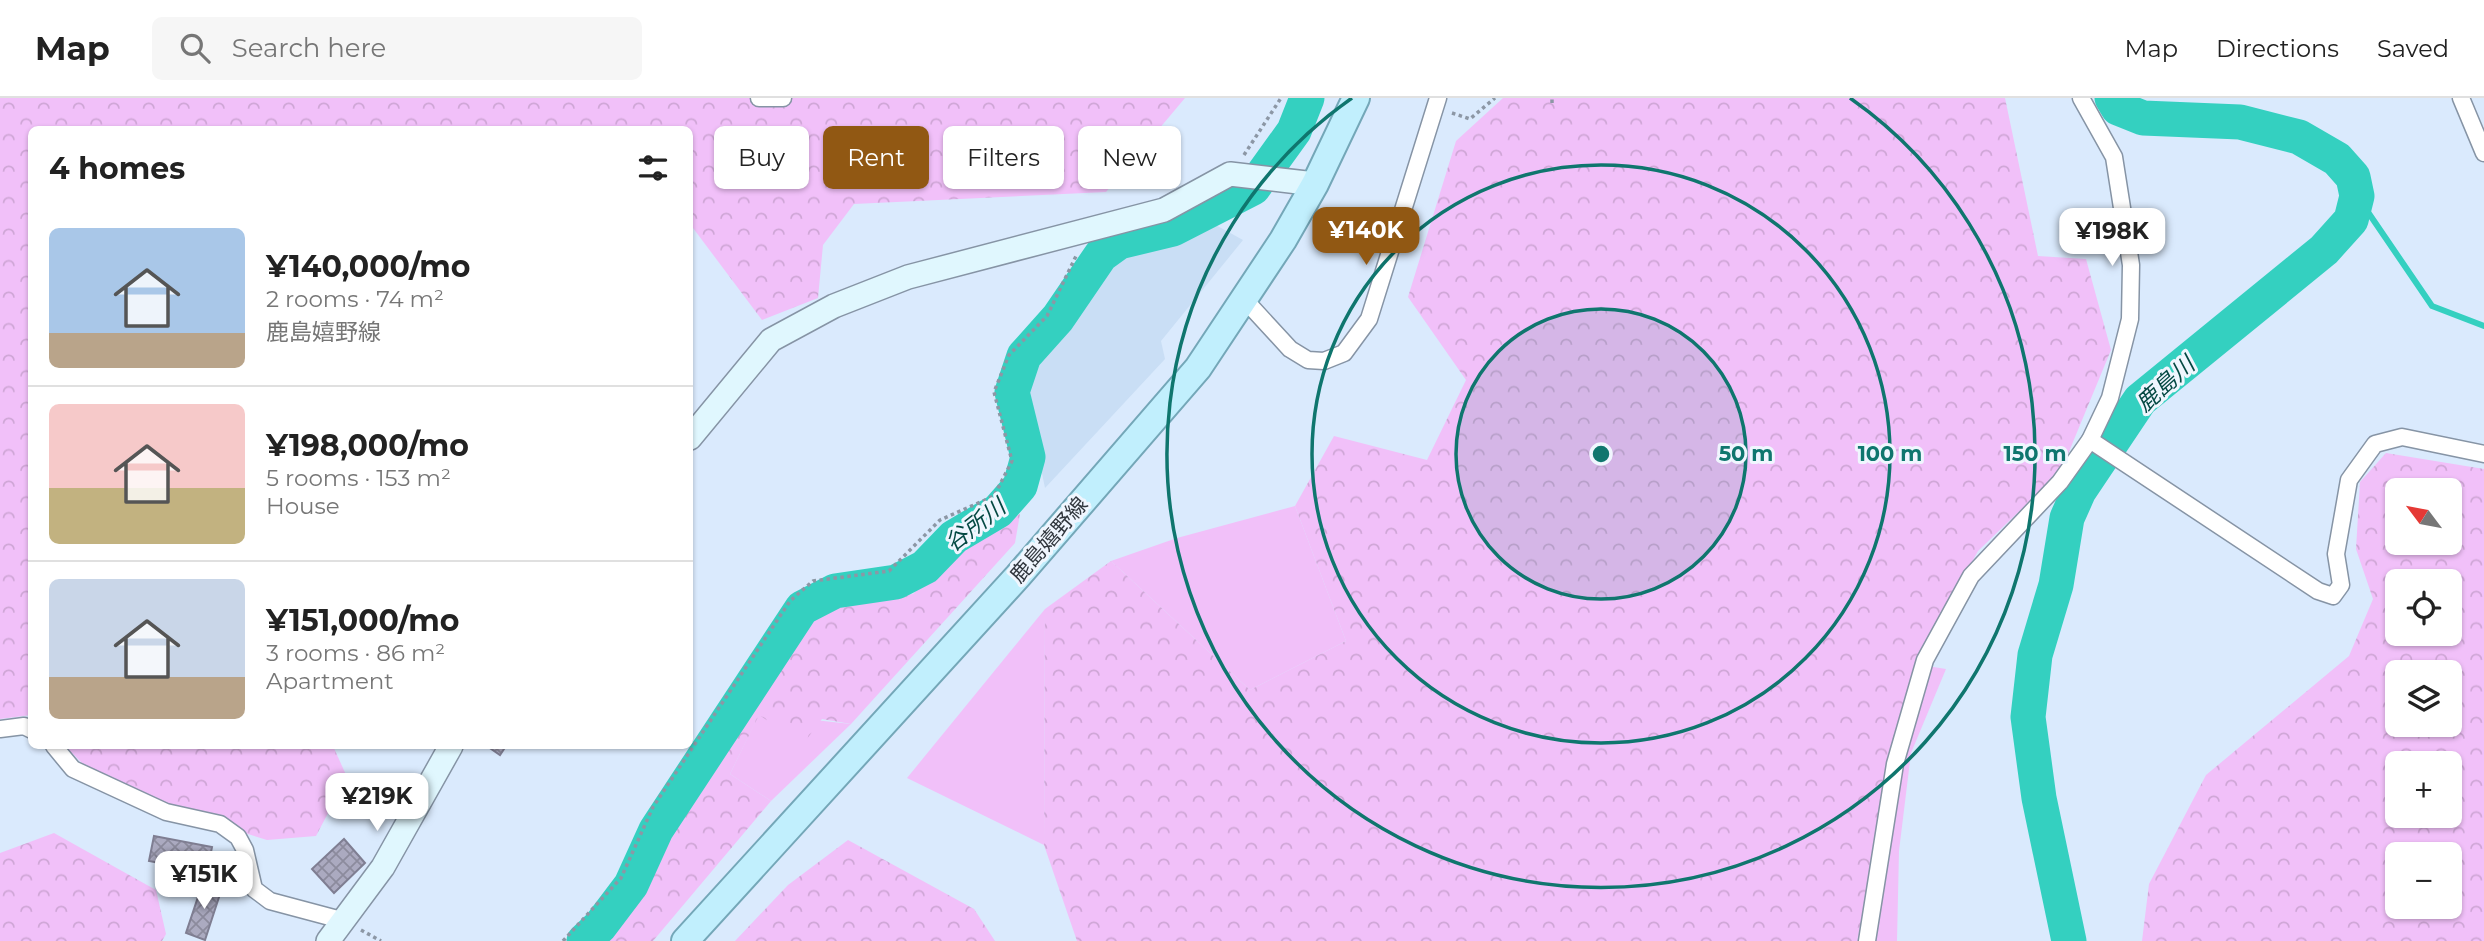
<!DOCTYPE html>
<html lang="en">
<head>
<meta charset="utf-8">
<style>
	:root { --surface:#fff; --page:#f6f6f6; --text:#222; --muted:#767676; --line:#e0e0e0; --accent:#915813 }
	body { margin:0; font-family:Montserrat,"Noto Sans JP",sans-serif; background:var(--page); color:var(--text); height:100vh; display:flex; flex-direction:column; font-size:26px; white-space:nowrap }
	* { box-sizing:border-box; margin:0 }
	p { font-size:23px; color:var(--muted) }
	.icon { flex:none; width:38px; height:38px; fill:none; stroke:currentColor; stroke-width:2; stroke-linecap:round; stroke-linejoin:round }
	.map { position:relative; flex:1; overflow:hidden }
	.drawer { position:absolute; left:28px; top:28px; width:665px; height:623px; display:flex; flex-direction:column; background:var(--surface); border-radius:10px; box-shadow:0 2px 5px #0004 }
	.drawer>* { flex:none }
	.guide { position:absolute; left:714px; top:28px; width:665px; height:63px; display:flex; gap:14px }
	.needle { width:46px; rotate:302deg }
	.tools { position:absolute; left:2385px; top:380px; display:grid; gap:14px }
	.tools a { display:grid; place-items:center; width:77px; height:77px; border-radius:10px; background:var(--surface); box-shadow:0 2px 5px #0004; font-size:35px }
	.price { position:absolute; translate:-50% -60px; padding:0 16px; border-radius:14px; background:#fff; color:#222; font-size:23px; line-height:46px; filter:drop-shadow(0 2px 4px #0008) }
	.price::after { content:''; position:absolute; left:50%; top:42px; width:21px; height:16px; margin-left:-10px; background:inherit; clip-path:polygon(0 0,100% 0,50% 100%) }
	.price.active { background:var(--accent); color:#fff }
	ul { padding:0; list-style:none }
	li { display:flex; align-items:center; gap:21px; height:175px; padding:0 21px }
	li+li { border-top:2px solid var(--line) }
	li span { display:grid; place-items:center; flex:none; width:196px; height:140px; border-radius:10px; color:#555 }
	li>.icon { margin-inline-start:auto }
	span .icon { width:84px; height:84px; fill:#fffc; stroke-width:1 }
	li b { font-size:30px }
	h2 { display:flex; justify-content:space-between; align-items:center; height:84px; padding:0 21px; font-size:30px }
	.tag { padding:0 24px; border-radius:10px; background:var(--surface); box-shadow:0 2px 5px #0004; font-size:24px; line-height:63px }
	.tag.active { background:var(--accent); color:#fff }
	header { display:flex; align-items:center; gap:42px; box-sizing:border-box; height:98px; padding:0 35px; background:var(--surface); border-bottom:2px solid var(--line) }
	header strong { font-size:33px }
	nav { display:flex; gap:38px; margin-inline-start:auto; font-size:24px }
	.search { width:490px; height:63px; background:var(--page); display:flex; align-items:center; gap:18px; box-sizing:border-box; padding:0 24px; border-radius:10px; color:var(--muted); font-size:26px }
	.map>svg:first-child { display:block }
	.built { fill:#c9def5 }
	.green { fill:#f1c0f9 }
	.forest { fill:url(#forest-crowns); fill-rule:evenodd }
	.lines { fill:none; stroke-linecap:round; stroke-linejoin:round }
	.stream { stroke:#34d0c0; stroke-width:6 }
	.river { stroke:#34d0c0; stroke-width:35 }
	.building { fill:url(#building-cross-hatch); stroke:#7f7e92; stroke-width:2 }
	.street-casing { stroke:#8694a5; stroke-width:19 }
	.secondary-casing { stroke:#8694a5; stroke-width:26 }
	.primary-casing { stroke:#74a7b8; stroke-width:30 }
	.path { stroke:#8c97a5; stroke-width:3.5; stroke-dasharray:3.5 3.5; stroke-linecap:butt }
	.street { stroke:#fff; stroke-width:16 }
	.secondary { stroke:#e0f7fe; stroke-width:23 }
	.primary { stroke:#c1effd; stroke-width:26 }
	.ring { fill:none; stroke:#0f766e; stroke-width:3.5 }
	.labels { text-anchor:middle; stroke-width:6; stroke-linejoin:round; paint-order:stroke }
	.street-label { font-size:21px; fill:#30363d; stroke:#f0f6fe }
	.water-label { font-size:23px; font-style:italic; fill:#054943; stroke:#f0f6fe }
	.centre { fill:#0f766e; stroke:#f0f6fe; stroke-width:3.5 }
	.ring-label { font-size:21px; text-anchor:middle; font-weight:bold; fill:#0f766e; stroke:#f0f6fe; stroke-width:6; stroke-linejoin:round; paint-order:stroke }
</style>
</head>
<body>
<header>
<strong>Map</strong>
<div class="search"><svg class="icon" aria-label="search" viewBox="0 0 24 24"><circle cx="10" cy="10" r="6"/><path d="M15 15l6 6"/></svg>Search here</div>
<nav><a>Map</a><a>Directions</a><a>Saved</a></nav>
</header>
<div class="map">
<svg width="2484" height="843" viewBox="0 0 2484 843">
	<defs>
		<pattern id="forest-crowns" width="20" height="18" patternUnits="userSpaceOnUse" patternTransform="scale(1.75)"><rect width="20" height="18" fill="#f1c0f9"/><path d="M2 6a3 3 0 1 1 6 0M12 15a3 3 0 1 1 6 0" fill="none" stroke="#cfa6d6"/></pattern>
		<pattern id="building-cross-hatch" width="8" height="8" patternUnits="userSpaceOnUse" patternTransform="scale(1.75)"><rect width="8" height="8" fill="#abaac0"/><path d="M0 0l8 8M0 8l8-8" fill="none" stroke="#8c8b9d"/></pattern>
	</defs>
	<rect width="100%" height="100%" fill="#daeafd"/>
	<path class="built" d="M1212,125L1243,142L1161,243L1165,261L1045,390L1026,297L1033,263L1073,224L1111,156Z"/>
	<g class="green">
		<path d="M1295,408L1346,543L1250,592L1111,463L1177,440Z"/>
		<path d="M1045,511L1044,747L907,680Z"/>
		<path d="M1915,566L1946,571L1911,655L1899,753L1897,843H1857Z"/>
		<path d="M759,616L851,626L771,703L730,676Z"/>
	</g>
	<g class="forest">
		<path d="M0,0H1185L1106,94L854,106L823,147L818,200L762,222L690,126V32H32L31,617L0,621Z"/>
		<path d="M1503,0H2005L2038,158L2086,161L2111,252L2061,373L1978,453L1915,566L1857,843H1077L1044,747L1045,511L1111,463L1250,592L1346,543L1295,408L1334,338L1427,362L1466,282L1408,199L1456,43Z"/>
		<path d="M2386,355L2484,371V843H2142L2149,786L2206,677L2349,558L2373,501L2356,451L2360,384ZM2450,392V444H2398V392ZM2450,483V536H2398V483ZM2450,574V626H2398V574ZM2450,665V718H2398V665ZM2450,756V808H2398V756Z"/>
		<path d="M1020,416L1015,445L851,626L822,621L803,646L759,617L730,676L771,703L653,843H601L647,792L679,712L808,524L839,505L913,496L962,444Z"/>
		<path d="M65,648H333L347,679L316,738L267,742L150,706L82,665Z"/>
		<path d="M54,735L156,792L166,836L162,843H0V755Z"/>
		<path d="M848,742L974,811L995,843H735L788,787Z"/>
	</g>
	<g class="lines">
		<path class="stream" d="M2357,98L2432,208L2484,228"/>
		<g class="river">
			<path d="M584,843L600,828L631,787L656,732L802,510L835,493L896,484L925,469L954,439L998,413L1020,388L1028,359L1012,294L1024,258L1058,220L1101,157L1119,144L1173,131L1253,90L1294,33L1307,0"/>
			<path d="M2069,843L2039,700L2028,619L2035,557L2056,487L2067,420L2079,393L2140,302L2324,152L2351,122L2357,98L2353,79L2337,61L2299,39L2240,24L2143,20L2118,10L2112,0"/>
		</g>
	</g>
	<g class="building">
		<path d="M487,648H506L500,657Z"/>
		<path d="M154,738L212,749L207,774L149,763Z"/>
		<path d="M344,741L365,765L334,795L312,771Z"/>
		<path d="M203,784L222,790L205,842L186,835Z"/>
	</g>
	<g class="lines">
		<g class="street-casing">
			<g id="street">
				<path d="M759,0H783"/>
				<path d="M2461,0L2484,55"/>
				<path d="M1244,201L1290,251L1308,262L1324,263L1344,255L1369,221L1438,0"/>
				<path d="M2090,342L2318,493L2333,498L2341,487L2336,456L2349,382L2375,346L2402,339L2484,356"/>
				<path d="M0,631L24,628L32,632"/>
				<path d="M54,648L73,671L166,714L220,726L238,739L245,752L254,791L270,803L345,823"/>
				<path d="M1867,843L1895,666L1925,562L1971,478L2060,384L2090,342L2110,300L2130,221L2131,167L2114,59L2081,0"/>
			</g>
		</g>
		<g class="secondary-casing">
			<g id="secondary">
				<path d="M690,340L771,242L834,208L908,179L1164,112L1230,76L1315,86"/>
				<path d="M328,843L383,769L451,648"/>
			</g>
		</g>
		<g class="primary-casing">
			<path id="primary" d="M685,843L1018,478L1198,270L1283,142L1315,86L1356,0"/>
		</g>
		<g class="path">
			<path d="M1552,5V0"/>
			<path d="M1452,15L1470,21L1495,0"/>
			<path d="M1244,57L1281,0"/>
			<path d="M361,832L381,843"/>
			<path d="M563,843L621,780L653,709L790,503L813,483L889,473L940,422L994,398L1012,363L994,294L1009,257L1047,218L1077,156"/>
		</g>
		<use href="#street" class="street"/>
		<use href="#secondary" class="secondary"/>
		<use href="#primary" class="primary"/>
	</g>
	<circle cx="1601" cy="356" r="145" fill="#0f766e" fill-opacity=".12"/>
	<g class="ring">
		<circle cx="1601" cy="356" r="145"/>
		<circle cx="1601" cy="356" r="289"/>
		<path d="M1850 0A434 434 0 1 1 1352 0"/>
	</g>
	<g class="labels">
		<g class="street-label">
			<text transform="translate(1049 442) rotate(-49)" y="7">鹿島嬉野線</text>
		</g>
		<g class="water-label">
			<text transform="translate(2165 286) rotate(-42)" y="8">鹿島川</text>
			<text transform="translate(975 427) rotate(-38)" y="8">谷所川</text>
		</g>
	</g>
	<circle cx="1601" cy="356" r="10" class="centre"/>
	<g class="ring-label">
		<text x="1746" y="363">50 m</text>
		<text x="1890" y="363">100 m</text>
		<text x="2035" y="363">150 m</text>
	</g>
</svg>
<div class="tools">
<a><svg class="needle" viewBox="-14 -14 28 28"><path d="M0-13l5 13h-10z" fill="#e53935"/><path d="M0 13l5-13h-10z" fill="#767676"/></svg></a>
<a><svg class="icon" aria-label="locate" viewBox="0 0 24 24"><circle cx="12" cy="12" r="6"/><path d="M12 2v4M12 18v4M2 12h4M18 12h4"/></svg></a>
<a><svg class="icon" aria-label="layers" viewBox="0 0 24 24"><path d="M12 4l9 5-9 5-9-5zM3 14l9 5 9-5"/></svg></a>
<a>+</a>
<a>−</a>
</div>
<b class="price active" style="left:1366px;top:169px">¥140K</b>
<b class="price" style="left:2112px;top:170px">¥198K</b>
<b class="price" style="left:377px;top:735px">¥219K</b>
<b class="price" style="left:204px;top:813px">¥151K</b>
<div class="guide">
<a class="tag">Buy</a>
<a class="tag active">Rent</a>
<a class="tag">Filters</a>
<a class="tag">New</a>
</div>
<section class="drawer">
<h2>4 homes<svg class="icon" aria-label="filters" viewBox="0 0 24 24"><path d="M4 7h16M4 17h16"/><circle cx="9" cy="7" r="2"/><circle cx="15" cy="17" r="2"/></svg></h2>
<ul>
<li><span style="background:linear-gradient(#a9c7e8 75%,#b9a48a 0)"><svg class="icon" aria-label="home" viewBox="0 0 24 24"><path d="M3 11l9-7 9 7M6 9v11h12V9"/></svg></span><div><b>¥140,000/mo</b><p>2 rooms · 74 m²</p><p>鹿島嬉野線</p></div></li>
<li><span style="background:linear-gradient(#f6c9c9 60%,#c2b280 0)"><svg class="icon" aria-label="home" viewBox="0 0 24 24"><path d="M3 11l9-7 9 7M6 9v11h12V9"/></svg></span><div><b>¥198,000/mo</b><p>5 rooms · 153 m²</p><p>House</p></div></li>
<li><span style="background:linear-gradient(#c9d6e8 70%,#b9a48a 0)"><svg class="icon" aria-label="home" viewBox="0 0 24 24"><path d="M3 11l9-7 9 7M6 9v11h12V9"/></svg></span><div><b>¥151,000/mo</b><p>3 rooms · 86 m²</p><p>Apartment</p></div></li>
</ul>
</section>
</div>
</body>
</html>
